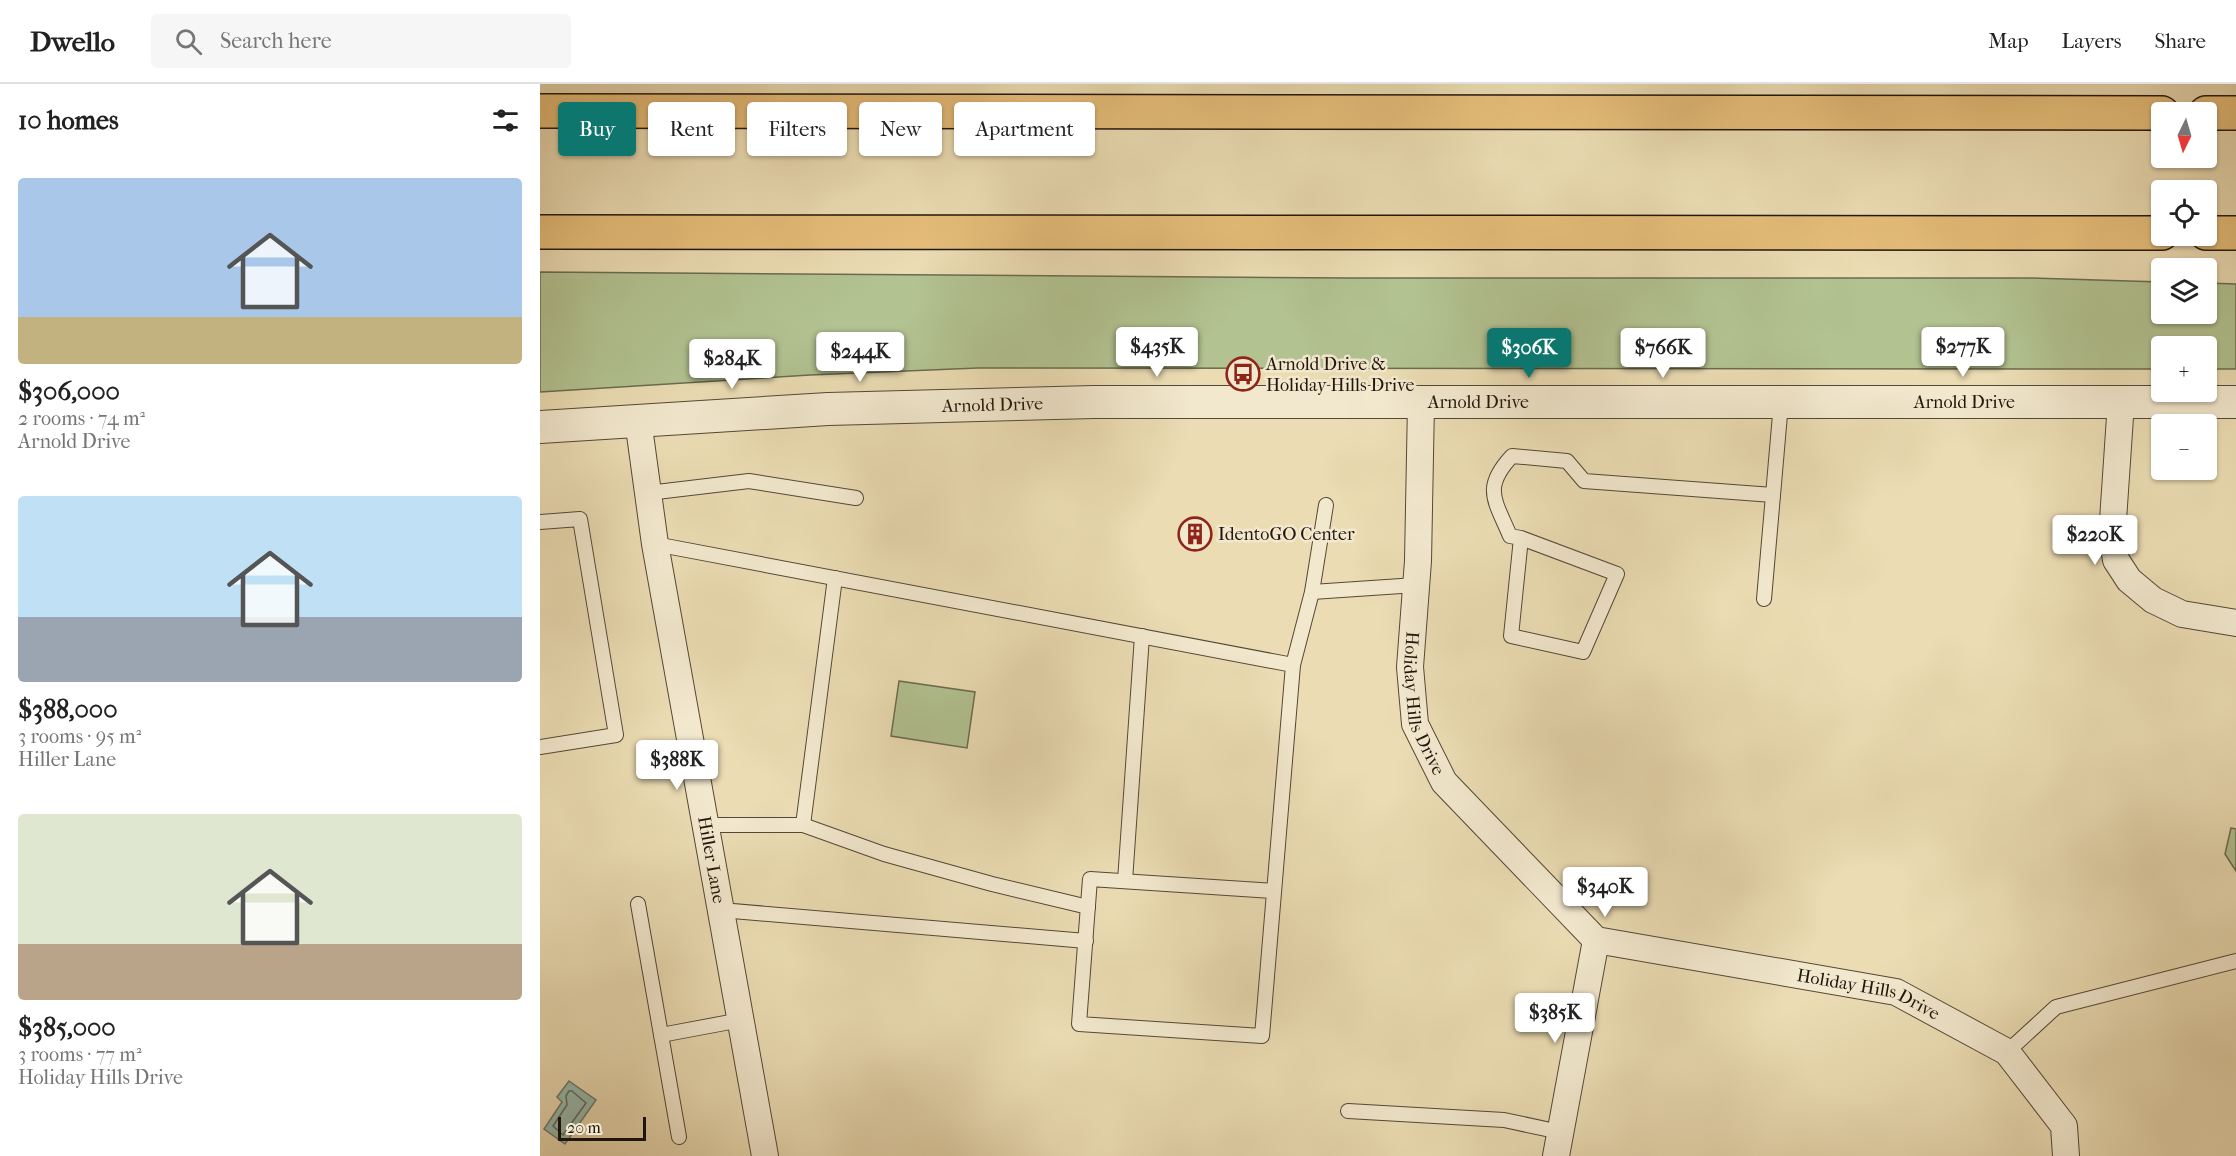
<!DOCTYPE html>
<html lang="en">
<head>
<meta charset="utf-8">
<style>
	:root { --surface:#fff; --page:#f6f6f6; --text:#222; --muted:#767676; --line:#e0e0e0; --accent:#0f766e }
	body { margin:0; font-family:"IM FELL French Canon",serif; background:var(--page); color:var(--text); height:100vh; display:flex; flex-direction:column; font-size:22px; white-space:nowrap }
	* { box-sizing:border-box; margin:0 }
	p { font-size:20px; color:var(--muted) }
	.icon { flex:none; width:33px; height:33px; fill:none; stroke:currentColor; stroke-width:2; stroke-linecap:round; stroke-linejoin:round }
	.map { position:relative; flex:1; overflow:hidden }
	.sheet { display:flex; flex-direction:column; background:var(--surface); width:540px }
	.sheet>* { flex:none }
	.banner { position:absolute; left:18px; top:18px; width:570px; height:54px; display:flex; gap:12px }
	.needle { width:39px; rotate:185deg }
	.buttons { position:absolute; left:1611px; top:18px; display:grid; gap:12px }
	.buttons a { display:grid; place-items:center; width:66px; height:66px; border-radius:6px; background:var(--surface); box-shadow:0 2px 4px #0004; font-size:30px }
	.scale { position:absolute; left:18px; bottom:15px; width:88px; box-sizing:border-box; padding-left:6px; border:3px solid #21160d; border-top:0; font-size:16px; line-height:21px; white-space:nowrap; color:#21160d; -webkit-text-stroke:4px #f2e8ce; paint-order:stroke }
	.price { position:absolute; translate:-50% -51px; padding:0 14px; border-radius:6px; background:#fff; color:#222; font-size:20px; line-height:39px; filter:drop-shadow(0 2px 3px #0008) }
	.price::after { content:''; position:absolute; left:50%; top:36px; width:18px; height:14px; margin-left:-9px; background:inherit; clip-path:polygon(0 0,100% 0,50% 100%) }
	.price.selected { background:var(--accent); color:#fff }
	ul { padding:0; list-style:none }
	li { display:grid; align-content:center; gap:12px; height:318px; padding:0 18px }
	li span { display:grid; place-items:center; height:186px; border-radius:6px; color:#555 }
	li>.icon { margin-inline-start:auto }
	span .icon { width:108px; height:108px; fill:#fffc; stroke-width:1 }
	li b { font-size:26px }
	h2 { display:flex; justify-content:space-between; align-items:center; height:72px; padding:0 18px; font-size:26px }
	.tag { padding:0 21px; border-radius:6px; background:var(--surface); box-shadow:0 2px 4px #0004; font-size:21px; line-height:54px }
	.tag.selected { background:var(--accent); color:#fff }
	header { display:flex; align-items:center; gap:36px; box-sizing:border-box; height:84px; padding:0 30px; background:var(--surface); border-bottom:2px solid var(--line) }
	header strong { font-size:28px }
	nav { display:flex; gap:33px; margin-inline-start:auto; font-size:21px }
	.search { width:420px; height:54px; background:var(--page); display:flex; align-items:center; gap:15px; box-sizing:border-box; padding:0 21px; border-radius:6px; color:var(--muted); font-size:22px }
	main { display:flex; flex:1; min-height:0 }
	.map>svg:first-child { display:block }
	.green { fill:#b2c291; stroke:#6a6c4f; stroke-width:1.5 }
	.water { fill:#98bbb0; stroke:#68796f; stroke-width:1.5 }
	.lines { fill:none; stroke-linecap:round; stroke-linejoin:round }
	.shore { stroke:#5c685e; stroke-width:1.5 }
	.service-casing { stroke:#544836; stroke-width:16 }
	.minor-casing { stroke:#544836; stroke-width:28 }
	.tertiary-casing { stroke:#544836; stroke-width:34 }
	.motorway-casing { stroke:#21160d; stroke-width:36 }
	.service { stroke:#f2e8ce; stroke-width:14 }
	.minor { stroke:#f2e8ce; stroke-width:26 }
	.tertiary { stroke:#f2e8ce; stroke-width:32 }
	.motorway { stroke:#e6be7a; stroke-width:33 }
	.labels { text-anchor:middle; stroke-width:5; stroke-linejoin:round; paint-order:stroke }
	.poi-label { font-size:18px; fill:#21160d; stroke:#f2e8ce; text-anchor:start }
	.street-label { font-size:18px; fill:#21160d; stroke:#f2e8ce }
</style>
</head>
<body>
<header>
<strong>Dwello</strong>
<div class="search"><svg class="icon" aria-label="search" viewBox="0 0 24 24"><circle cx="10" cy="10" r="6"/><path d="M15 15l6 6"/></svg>Search here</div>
<nav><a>Map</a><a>Layers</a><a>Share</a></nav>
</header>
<main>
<section class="sheet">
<h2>10 homes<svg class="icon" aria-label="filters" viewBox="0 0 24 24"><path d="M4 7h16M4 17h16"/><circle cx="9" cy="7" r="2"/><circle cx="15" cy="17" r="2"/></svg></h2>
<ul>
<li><span style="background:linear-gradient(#a9c7e8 75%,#c2b280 0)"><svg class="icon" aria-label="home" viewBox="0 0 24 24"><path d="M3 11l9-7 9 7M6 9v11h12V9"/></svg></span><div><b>$306,000</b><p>2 rooms · 74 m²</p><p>Arnold Drive</p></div></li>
<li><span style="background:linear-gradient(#bfe0f5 65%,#9aa5b1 0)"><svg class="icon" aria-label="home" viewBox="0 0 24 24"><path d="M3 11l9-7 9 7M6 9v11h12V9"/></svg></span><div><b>$388,000</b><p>3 rooms · 95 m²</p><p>Hiller Lane</p></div></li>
<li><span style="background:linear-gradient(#dfe7d0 70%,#b9a48a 0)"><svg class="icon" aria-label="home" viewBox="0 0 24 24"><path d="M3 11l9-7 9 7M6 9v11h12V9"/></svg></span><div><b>$385,000</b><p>3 rooms · 77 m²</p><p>Holiday Hills Drive</p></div></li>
</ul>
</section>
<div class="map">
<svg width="1696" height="1072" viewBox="0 0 1696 1072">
	<rect width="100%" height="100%" fill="#ebdcb3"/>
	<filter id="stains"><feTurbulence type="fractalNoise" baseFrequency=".00333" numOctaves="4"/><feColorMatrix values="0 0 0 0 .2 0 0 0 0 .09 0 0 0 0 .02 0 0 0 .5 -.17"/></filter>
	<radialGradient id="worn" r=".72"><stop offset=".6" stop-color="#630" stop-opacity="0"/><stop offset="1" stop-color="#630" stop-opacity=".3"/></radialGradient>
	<g class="green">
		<path d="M0,188L808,194H1490L1621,198L1622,230H1666L1667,199L1696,200V285H1667L1666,262H1622L1621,285L438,284L270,291L0,308Z"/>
		<path d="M359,597L435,608L427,664L351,652Z"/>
		<path d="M1691,744L1696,745V787L1685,770Z"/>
	</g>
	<path class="water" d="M29,997L56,1016L25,1060L4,1045L22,1018L17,1013Z"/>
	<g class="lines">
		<path class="shore" d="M29,1007H32L46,1019L23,1051L13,1042L27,1021L26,1012Z"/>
		<g class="service-casing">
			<g id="service">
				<path d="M108,409L209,397L316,414"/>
				<path d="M0,438L40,435L76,651L0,663"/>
				<path d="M981,454L971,552L1043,568L1077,490L981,454L970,452C955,416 942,404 972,372L1027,377L1044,397L1233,411"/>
				<path d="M115,460L753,581"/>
				<path d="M772,508L876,501"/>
				<path d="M1224,515L1241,319"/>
				<path d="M166,741H263L344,770L452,800L548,823"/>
				<path d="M263,741L295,494"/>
				<path d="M585,797L602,552"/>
				<path d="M734,807L550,795L539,940L722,952L753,581L772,508L786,421"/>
				<path d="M98,820L139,1053"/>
				<path d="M181,826L546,857"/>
				<path d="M121,951L201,936"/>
				<path d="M1467,968L1516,923L1696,877"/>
				<path d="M808,1027L964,1036L1020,1048"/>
			</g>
		</g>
		<g class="minor-casing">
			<g id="minor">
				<path d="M1581,318L1572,451L1576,476L1589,496L1613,516L1642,530L1696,539"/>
				<path id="s1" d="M881,319L878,477L870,583L875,640L904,698L1056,856L1356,908L1467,968L1524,1042L1526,1072"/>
				<path id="s2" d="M98,336L115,460L225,1072"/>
				<path d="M1016,1072L1056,856"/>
			</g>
		</g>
		<g class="tertiary-casing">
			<g id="tertiary">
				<path id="s3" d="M0,343L288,325L554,318H1696"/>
			</g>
		</g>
		<g class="motorway-casing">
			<g id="motorway">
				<path d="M0,27L1622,29"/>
				<path d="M1666,29H1696"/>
				<path d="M0,148L1622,149"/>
				<path d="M1666,149H1696"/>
			</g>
		</g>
		<use href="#service" class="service"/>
		<use href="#minor" class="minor"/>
		<use href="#tertiary" class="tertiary"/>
		<use href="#motorway" class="motorway"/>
	</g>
	<defs>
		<g id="bus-ring" transform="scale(1.725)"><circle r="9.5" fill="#f2e8ce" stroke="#8f2418" stroke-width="1.5"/><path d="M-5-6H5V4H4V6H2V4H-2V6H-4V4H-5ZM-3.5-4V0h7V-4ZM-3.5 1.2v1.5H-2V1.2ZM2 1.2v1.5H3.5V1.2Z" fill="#8f2418"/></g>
		<g id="building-ring" transform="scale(1.725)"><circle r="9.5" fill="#f2e8ce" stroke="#8f2418" stroke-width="1.5"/><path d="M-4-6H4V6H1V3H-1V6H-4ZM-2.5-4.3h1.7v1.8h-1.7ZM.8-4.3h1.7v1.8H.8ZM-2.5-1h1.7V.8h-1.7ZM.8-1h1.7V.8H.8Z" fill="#8f2418"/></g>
	</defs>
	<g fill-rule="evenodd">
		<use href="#bus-ring" x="703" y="290"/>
		<use href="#building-ring" x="655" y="450"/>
	</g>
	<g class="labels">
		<g class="poi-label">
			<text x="726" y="286">Arnold Drive &amp;<tspan x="726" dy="21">Holiday Hills Drive</tspan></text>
			<text x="678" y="456">IdentoGO Center</text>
		</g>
		<g class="street-label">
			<text dy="6" stroke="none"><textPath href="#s3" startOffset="939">Arnold Drive</textPath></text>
			<text dy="6" stroke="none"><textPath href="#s3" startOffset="1425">Arnold Drive</textPath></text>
			<text dy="6" stroke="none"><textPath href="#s3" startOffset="453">Arnold Drive</textPath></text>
			<text dy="6" stroke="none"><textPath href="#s1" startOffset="303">Holiday Hills Drive</textPath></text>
			<text dy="6" stroke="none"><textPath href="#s2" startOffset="446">Hiller Lane</textPath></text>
			<text dy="6" stroke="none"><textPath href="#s1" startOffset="884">Holiday Hills Drive</textPath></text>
		</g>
	</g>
	<rect width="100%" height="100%" filter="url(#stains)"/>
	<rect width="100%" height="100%" fill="url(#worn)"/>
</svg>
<div class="buttons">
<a><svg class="needle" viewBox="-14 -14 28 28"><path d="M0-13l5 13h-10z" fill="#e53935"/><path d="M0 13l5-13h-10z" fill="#767676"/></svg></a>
<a><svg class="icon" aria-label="locate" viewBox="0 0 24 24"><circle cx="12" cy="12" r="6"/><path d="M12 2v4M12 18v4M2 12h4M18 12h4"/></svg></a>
<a><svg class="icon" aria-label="layers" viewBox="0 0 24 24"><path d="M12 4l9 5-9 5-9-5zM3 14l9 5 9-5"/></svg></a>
<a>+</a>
<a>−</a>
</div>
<div class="scale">20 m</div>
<b class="price" style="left:617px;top:294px">$435K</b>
<b class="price" style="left:1423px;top:294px">$277K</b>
<b class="price selected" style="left:989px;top:295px">$306K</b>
<b class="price" style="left:1123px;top:295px">$766K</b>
<b class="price" style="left:320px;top:299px">$244K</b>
<b class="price" style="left:192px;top:306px">$284K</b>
<b class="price" style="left:1555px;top:482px">$220K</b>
<b class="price" style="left:137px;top:707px">$388K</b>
<b class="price" style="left:1065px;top:834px">$340K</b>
<b class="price" style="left:1015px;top:960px">$385K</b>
<div class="banner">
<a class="tag selected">Buy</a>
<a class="tag">Rent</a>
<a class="tag">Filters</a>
<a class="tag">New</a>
<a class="tag">Apartment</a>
</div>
</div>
</main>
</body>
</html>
